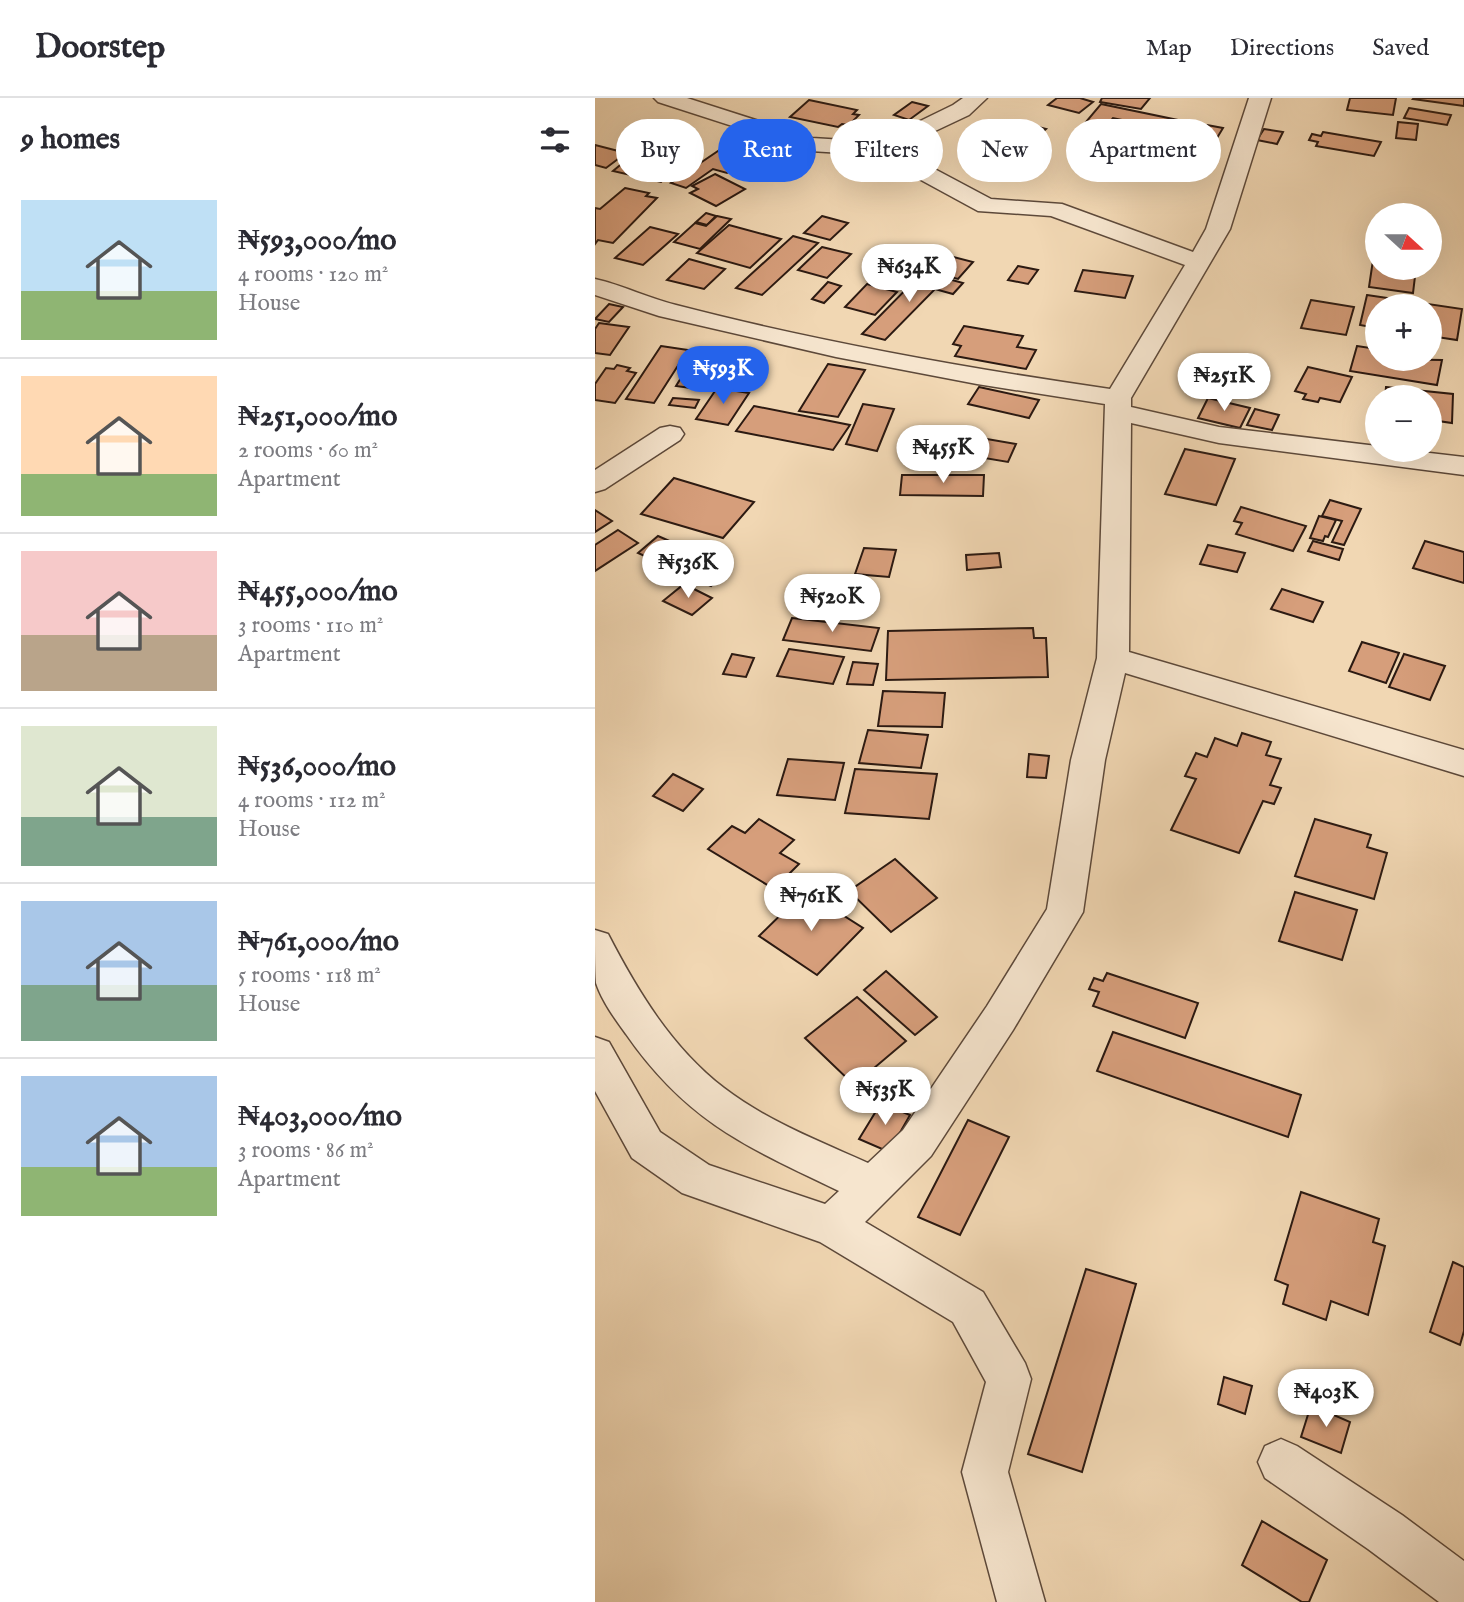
<!DOCTYPE html>
<html lang="en">
<head>
<meta charset="utf-8">
<style>
	:root { --surface:#fff; --page:#f2f2f3; --text:#2b2b33; --muted:#7c7c81; --line:#e1e1e2; --accent:#2563eb }
	body { margin:0; font-family:"IM FELL English",serif; background:var(--page); color:var(--text); height:100vh; display:flex; flex-direction:column; font-size:26px; white-space:nowrap }
	* { box-sizing:border-box; margin:0 }
	p { font-size:23px; color:var(--muted) }
	.icon { flex:none; width:38px; height:38px; fill:none; stroke:currentColor; stroke-width:2; stroke-linecap:round; stroke-linejoin:round }
	.map { position:relative; flex:1; overflow:hidden }
	.sheet { display:flex; flex-direction:column; background:var(--surface); width:595px }
	.sheet>* { flex:none }
	.guide { position:absolute; left:21px; top:21px; width:665px; height:63px; display:flex; gap:14px }
	.needle { width:46px; rotate:111deg }
	.fabs { position:absolute; left:770px; top:105px; display:grid; gap:14px }
	.fabs a { display:grid; place-items:center; width:77px; height:77px; border-radius:50%; background:var(--surface); box-shadow:0 7px 28px #0002; font-size:35px }
	.price { position:absolute; translate:-50% -60px; padding:0 16px; border-radius:24px; background:#fff; color:#222; font-size:23px; line-height:46px; filter:drop-shadow(0 2px 4px #0008) }
	.price::after { content:''; position:absolute; left:50%; top:42px; width:21px; height:16px; margin-left:-10px; background:inherit; clip-path:polygon(0 0,100% 0,50% 100%) }
	.price.selected { background:var(--accent); color:#fff }
	ul { padding:0; list-style:none }
	li { display:flex; align-items:center; gap:21px; height:175px; padding:0 21px }
	li+li { border-top:2px solid var(--line) }
	li span { display:grid; place-items:center; flex:none; width:196px; height:140px; border-radius:0px; color:#555 }
	li>.icon { margin-inline-start:auto }
	span .icon { width:84px; height:84px; fill:#fffc; stroke-width:1 }
	li b { font-size:30px }
	h2 { display:flex; justify-content:space-between; align-items:center; height:84px; padding:0 21px; font-size:30px }
	.chip { padding:0 24px; border-radius:32px; background:var(--surface); box-shadow:0 7px 28px #0002; font-size:24px; line-height:63px }
	.chip.selected { background:var(--accent); color:#fff }
	header { display:flex; align-items:center; gap:42px; box-sizing:border-box; height:98px; padding:0 35px; background:var(--surface); border-bottom:2px solid var(--line) }
	header strong { font-size:33px }
	nav { display:flex; gap:38px; margin-inline-start:auto; font-size:24px }
	main { display:flex; flex:1; min-height:0 }
	.map>svg:first-child { display:block }
	.building { fill:#d69e7b; stroke:#2c1a12; stroke-width:2 }
	.lines { fill:none; stroke-linecap:round; stroke-linejoin:round }
	.minor-casing { stroke:#5d493a; stroke-width:3 }
	.minor { fill:#f6e5ce; fill-rule:evenodd }
</style>
</head>
<body>
<header>
<strong>Doorstep</strong>
<nav><a>Map</a><a>Directions</a><a>Saved</a></nav>
</header>
<main>
<section class="sheet">
<h2>9 homes<svg class="icon" aria-label="filters" viewBox="0 0 24 24"><path d="M4 7h16M4 17h16"/><circle cx="9" cy="7" r="2"/><circle cx="15" cy="17" r="2"/></svg></h2>
<ul>
<li><span style="background:linear-gradient(#bfe0f5 65%,#8fb573 0)"><svg class="icon" aria-label="home" viewBox="0 0 24 24"><path d="M3 11l9-7 9 7M6 9v11h12V9"/></svg></span><div><b>₦593,000/mo</b><p>4 rooms · 120 m²</p><p>House</p></div></li>
<li><span style="background:linear-gradient(#ffd9b3 70%,#8fb573 0)"><svg class="icon" aria-label="home" viewBox="0 0 24 24"><path d="M3 11l9-7 9 7M6 9v11h12V9"/></svg></span><div><b>₦251,000/mo</b><p>2 rooms · 60 m²</p><p>Apartment</p></div></li>
<li><span style="background:linear-gradient(#f6c9c9 60%,#b9a48a 0)"><svg class="icon" aria-label="home" viewBox="0 0 24 24"><path d="M3 11l9-7 9 7M6 9v11h12V9"/></svg></span><div><b>₦455,000/mo</b><p>3 rooms · 110 m²</p><p>Apartment</p></div></li>
<li><span style="background:linear-gradient(#dfe7d0 65%,#7fa58c 0)"><svg class="icon" aria-label="home" viewBox="0 0 24 24"><path d="M3 11l9-7 9 7M6 9v11h12V9"/></svg></span><div><b>₦536,000/mo</b><p>4 rooms · 112 m²</p><p>House</p></div></li>
<li><span style="background:linear-gradient(#a9c7e8 60%,#7fa58c 0)"><svg class="icon" aria-label="home" viewBox="0 0 24 24"><path d="M3 11l9-7 9 7M6 9v11h12V9"/></svg></span><div><b>₦761,000/mo</b><p>5 rooms · 118 m²</p><p>House</p></div></li>
<li><span style="background:linear-gradient(#a9c7e8 65%,#8fb573 0)"><svg class="icon" aria-label="home" viewBox="0 0 24 24"><path d="M3 11l9-7 9 7M6 9v11h12V9"/></svg></span><div><b>₦403,000/mo</b><p>3 rooms · 86 m²</p><p>Apartment</p></div></li>
</ul>
</section>
<div class="map">
<svg width="869" height="1504" viewBox="0 0 869 1504">
	<rect width="100%" height="100%" fill="#f1d7b3"/>
	<filter id="stains"><feTurbulence type="fractalNoise" baseFrequency=".00286" numOctaves="4"/><feColorMatrix values="0 0 0 0 .2 0 0 0 0 .09 0 0 0 0 .02 0 0 0 .5 -.17"/></filter>
	<radialGradient id="worn" r=".72"><stop offset=".6" stop-color="#630" stop-opacity="0"/><stop offset="1" stop-color="#630" stop-opacity=".3"/></radialGradient>
	<g class="building">
		<path d="M462,0H485L498,4L484,15L453,7Z"/>
		<path d="M507,0H555L546,11L505,4Z"/>
		<path d="M755,0H801L798,17L752,12Z"/>
		<path d="M819,0H869V8L818,1Z"/>
		<path d="M214,2L262,12L258,16L264,17L254,27L247,26L243,29L195,19Z"/>
		<path d="M317,4L333,8L314,22L299,17Z"/>
		<path d="M506,6L602,26L594,36L518,20L514,25L590,41L582,51L485,31Z"/>
		<path d="M814,10L856,17L852,27L809,20Z"/>
		<path d="M803,24L823,26L821,42L801,40Z"/>
		<path d="M432,26L451,31L444,37L425,33Z"/>
		<path d="M612,27L628,30L622,40L605,37Z"/>
		<path d="M669,31L688,34L682,46L662,42Z"/>
		<path d="M728,34L786,44L779,58L721,48L723,44L714,42L717,36L726,38Z"/>
		<path d="M142,40L164,47L173,41L188,46L175,55L165,52L132,75L118,71L91,90L76,85Z"/>
		<path d="M597,44L617,48L609,60L589,56Z"/>
		<path d="M0,47L31,55L11,70L0,67Z"/>
		<path d="M48,48L95,59L66,84L18,73Z"/>
		<path d="M120,76L150,91L121,108L95,95L103,91L97,88Z"/>
		<path d="M30,90L54,95L51,98L62,100L18,145L3,142L0,146V110L5,111Z"/>
		<path d="M111,115L121,118L112,127L101,124Z"/>
		<path d="M122,118L136,121L105,151L79,144L100,125L111,128Z"/>
		<path d="M227,118L253,125L235,142L209,135Z"/>
		<path d="M134,127L186,141L155,170L102,155Z"/>
		<path d="M55,129L83,136L48,167L20,160Z"/>
		<path d="M198,138L223,145L167,197L141,190Z"/>
		<path d="M227,149L256,156L232,180L203,172Z"/>
		<path d="M335,153L378,164L363,181L320,170Z"/>
		<path d="M94,161L130,171L109,191L72,182Z"/>
		<path d="M778,162L782,163V170H821L818,195L774,189Z"/>
		<path d="M423,168L443,172L433,186L413,182Z"/>
		<path d="M488,172L538,178L530,200L480,193Z"/>
		<path d="M328,174L368,185L358,196L340,191L290,242L267,236Z"/>
		<path d="M233,184L246,188L229,205L217,201Z"/>
		<path d="M272,186L302,194L280,217L250,209Z"/>
		<path d="M772,197L867,211L862,242L835,238V208H782V230L765,227Z"/>
		<path d="M716,202L759,209L751,237L706,230Z"/>
		<path d="M14,206L28,209L14,224L0,221Z"/>
		<path d="M4,225L34,229L15,257L0,255V231Z"/>
		<path d="M369,228L428,238L422,249L441,252L431,271L360,258L366,248L358,246Z"/>
		<path d="M66,248L93,252L59,305L31,301Z"/>
		<path d="M762,248L782,251V261L847,262L842,287L755,273Z"/>
		<path d="M104,251L132,254L110,292L81,288Z"/>
		<path d="M138,256L169,260L151,292L119,288Z"/>
		<path d="M233,266L270,272L243,319L204,313Z"/>
		<path d="M22,267L35,270L32,273L41,275L20,305L0,302V286L11,270L19,271Z"/>
		<path d="M713,269L757,279L745,304L725,300L723,304L708,301L711,296L700,293Z"/>
		<path d="M384,289L444,302L434,320L373,306Z"/>
		<path d="M791,289L858,296L857,325L836,322L835,329V299H790Z"/>
		<path d="M122,290L154,295L133,327L101,321Z"/>
		<path d="M78,300L104,302L100,310L74,307Z"/>
		<path d="M613,300L655,310L645,330L603,320Z"/>
		<path d="M268,306L299,311L282,353L251,346Z"/>
		<path d="M159,308L255,327L238,352L141,333Z"/>
		<path d="M660,311L684,317L677,332L652,327Z"/>
		<path d="M357,335L421,346L413,364L348,353Z"/>
		<path d="M590,351L640,361L621,407L570,396Z"/>
		<path d="M307,377H389L388,398L305,397Z"/>
		<path d="M79,380L159,404L128,440L46,416Z"/>
		<path d="M735,402L766,411L749,447L737,444L747,423L727,418Z"/>
		<path d="M646,409L711,428L698,453L641,436L647,425L639,423Z"/>
		<path d="M0,412L17,423L0,434Z"/>
		<path d="M724,418L741,422L733,439L730,438L728,443L715,440Z"/>
		<path d="M23,432L43,445L0,473V447Z"/>
		<path d="M63,438L136,470L116,488L43,455Z"/>
		<path d="M718,443L748,451L744,462L713,453Z"/>
		<path d="M830,443L869,454V485L818,470Z"/>
		<path d="M613,447L650,455L642,474L605,466Z"/>
		<path d="M269,450L301,452L294,479L260,476Z"/>
		<path d="M404,455L406,469L372,472L371,457Z"/>
		<path d="M211,485L262,492L251,517L200,509Z"/>
		<path d="M89,486L117,500L97,517L68,503Z"/>
		<path d="M687,491L728,504L718,524L676,511Z"/>
		<path d="M197,520L284,530L276,553L188,542Z"/>
		<path d="M438,530L439,540H451L453,579L291,582L293,533Z"/>
		<path d="M767,544L804,555L791,585L754,573Z"/>
		<path d="M194,551L249,559L238,586L182,578Z"/>
		<path d="M137,556L159,560L151,579L128,576Z"/>
		<path d="M809,556L850,568L835,602L794,589Z"/>
		<path d="M258,564L283,566L278,587L252,586Z"/>
		<path d="M288,593L350,595L347,629L283,628Z"/>
		<path d="M273,632L333,637L326,670L264,665Z"/>
		<path d="M647,635L676,644L671,657L686,661L675,687L686,690L679,706L668,703L644,755L576,732L601,681L590,678L601,655L612,659L620,640L642,648Z"/>
		<path d="M434,656L454,658L451,680L432,679Z"/>
		<path d="M193,661L249,665L240,702L182,697Z"/>
		<path d="M260,671L342,676L334,721L250,715Z"/>
		<path d="M78,676L108,691L88,713L58,698Z"/>
		<path d="M164,721L199,742L185,755L204,766L179,791L113,751L137,728L150,735Z"/>
		<path d="M720,721L776,737L772,749L792,755L779,801L700,778Z"/>
		<path d="M300,761L342,800L296,834L254,793Z"/>
		<path d="M210,793L268,830L222,877L164,838Z"/>
		<path d="M700,794L762,812L747,862L684,843Z"/>
		<path d="M291,873L342,919L320,937L269,892Z"/>
		<path d="M512,875L603,905L590,940L498,908L504,894L494,891L499,880L508,883Z"/>
		<path d="M262,899L311,943L259,987L210,940Z"/>
		<path d="M518,934L706,997L693,1039L502,973Z"/>
		<path d="M286,1005L315,1017L294,1054L264,1041Z"/>
		<path d="M373,1022L414,1039L365,1137L323,1119Z"/>
		<path d="M706,1094L784,1121L778,1144L790,1148L773,1217L736,1203L731,1222L688,1206L693,1187L680,1182Z"/>
		<path d="M858,1164L869,1169V1233L865,1247L835,1234Z"/>
		<path d="M491,1171L541,1186L487,1374L433,1356Z"/>
		<path d="M629,1279L657,1288L650,1316L623,1306Z"/>
		<path d="M716,1307L755,1324L746,1355L706,1339Z"/>
		<path d="M667,1423L732,1462L714,1504H707L647,1467Z"/>
	</g>
	<g class="lines">
		<g class="minor-casing">
			<g id="minor">
				<path d="M59,0H92L217,40L282,44L358,7L368,0H392L374,17L302,51L396,101L467,106L598,154L611,131L654,0H676L635,131L536,300V309L624,329L782,348V352H809L869,359V377L624,345L536,325L534,554L869,652V678L530,575L510,662L488,814L418,932L336,1058L270,1124L388,1194L430,1265L436,1281L413,1374L450,1504H402L367,1374L391,1284L358,1224L225,1144L87,1095L37,1060L0,993V939L14,944L65,1034L114,1067L230,1106L244,1093C152,1049 92,1024 31,936C20,921 7,903 1,885C0,871 0,848 0,832L13,836C43,894 77,950 129,990C172,1023 224,1043 273,1065L308,1032L392,908L452,811L476,662L502,560L510,306L382,286L241,259L64,218L0,197V181C27,187 53,200 81,207C223,244 370,270 515,291L590,167L456,118L383,113L280,57L215,53L63,4Z"/>
				<path d="M75,328L85,330L89,336L85,342L10,391L0,394V372L65,330Z"/>
				<path d="M686,1341L702,1348L807,1417L869,1463V1504H844L773,1451L670,1380L663,1364L670,1348Z"/>
			</g>
		</g>
		<use href="#minor" class="minor"/>
	</g>
	<rect width="100%" height="100%" filter="url(#stains)"/>
	<rect width="100%" height="100%" fill="url(#worn)"/>
</svg>
<div class="fabs">
<a><svg class="needle" viewBox="-14 -14 28 28"><path d="M0-13l5 13h-10z" fill="#e53935"/><path d="M0 13l5-13h-10z" fill="#7c7c81"/></svg></a>
<a>+</a>
<a>−</a>
</div>
<b class="price" style="left:314px;top:206px">₦634K</b>
<b class="price selected" style="left:128px;top:308px">₦593K</b>
<b class="price" style="left:629px;top:315px">₦251K</b>
<b class="price" style="left:348px;top:387px">₦455K</b>
<b class="price" style="left:93px;top:502px">₦536K</b>
<b class="price" style="left:237px;top:536px">₦520K</b>
<b class="price" style="left:216px;top:835px">₦761K</b>
<b class="price" style="left:290px;top:1029px">₦535K</b>
<b class="price" style="left:731px;top:1331px">₦403K</b>
<div class="guide">
<a class="chip">Buy</a>
<a class="chip selected">Rent</a>
<a class="chip">Filters</a>
<a class="chip">New</a>
<a class="chip">Apartment</a>
</div>
</div>
</main>
</body>
</html>
